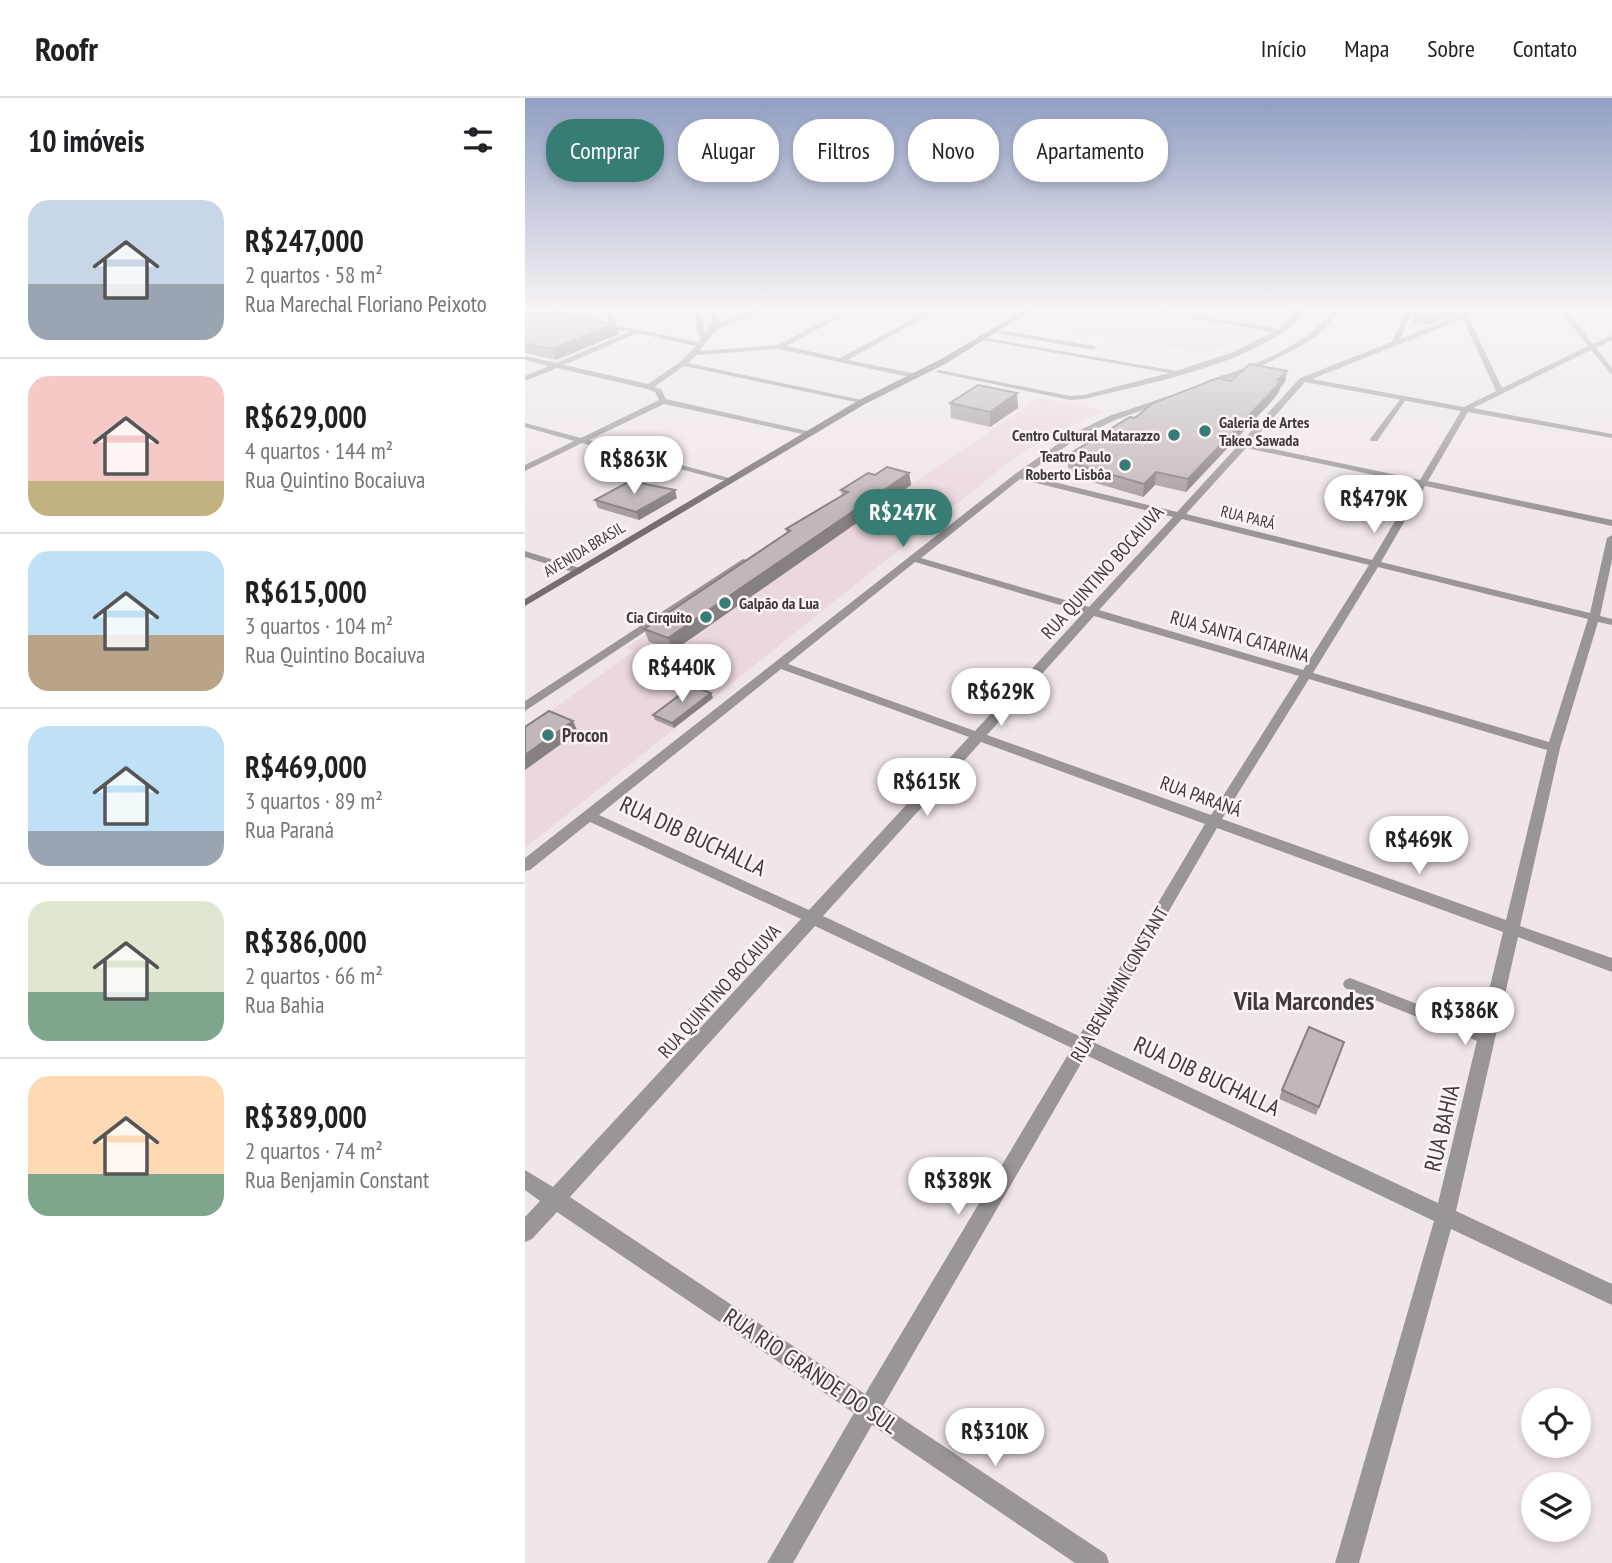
<!DOCTYPE html>
<html lang="pt">
<head>
<meta charset="utf-8">
<style>
	:root { --surface:#fff; --page:#f6f6f6; --text:#202124; --muted:#757577; --line:#e0e0e0; --accent:#387d74 }
	body { margin:0; font-family:"PT Sans Narrow",sans-serif; background:var(--page); color:var(--text); height:100vh; display:flex; flex-direction:column; font-size:26px; white-space:nowrap }
	* { box-sizing:border-box; margin:0 }
	p { font-size:23px; color:var(--muted) }
	.icon { flex:none; width:38px; height:38px; fill:none; stroke:currentColor; stroke-width:2; stroke-linecap:round; stroke-linejoin:round }
	.map { position:relative; flex:1; overflow:hidden }
	.drawer { display:flex; flex-direction:column; background:var(--surface); width:525px }
	.drawer>* { flex:none }
	.hud { position:absolute; left:21px; top:21px; width:665px; height:63px; display:flex; gap:14px }
	.fabs { position:absolute; left:996px; top:1290px; display:grid; gap:14px }
	.fabs a { display:grid; place-items:center; width:70px; height:70px; border-radius:50%; background:var(--surface); box-shadow:0 4px 10px #0003; font-size:35px }
	.price { position:absolute; translate:-50% -60px; padding:0 16px; border-radius:24px; background:#fff; color:#222; font-size:23px; line-height:46px; filter:drop-shadow(0 2px 4px #0008) }
	.price::after { content:''; position:absolute; left:50%; top:42px; width:21px; height:16px; margin-left:-10px; background:inherit; clip-path:polygon(0 0,100% 0,50% 100%) }
	.price.on { background:var(--accent); color:#fff }
	ul { padding:0; list-style:none }
	li { display:flex; align-items:center; gap:21px; height:175px; padding:0 28px }
	li+li { border-top:2px solid var(--line) }
	li span { display:grid; place-items:center; flex:none; width:196px; height:140px; border-radius:21px; color:#555 }
	li>.icon { margin-inline-start:auto }
	span .icon { width:84px; height:84px; fill:#fffc; stroke-width:1 }
	li b { font-size:30px }
	h2 { display:flex; justify-content:space-between; align-items:center; height:84px; padding:0 28px; font-size:30px }
	.tag { padding:0 24px; border-radius:28px; background:var(--surface); box-shadow:0 4px 10px #0003; font-size:24px; line-height:63px }
	.tag.on { background:var(--accent); color:#fff }
	header { display:flex; align-items:center; gap:42px; box-sizing:border-box; height:98px; padding:0 35px; background:var(--surface); border-bottom:2px solid var(--line) }
	header strong { font-size:33px }
	nav { display:flex; gap:38px; margin-inline-start:auto; font-size:24px }
	main { display:flex; flex:1; min-height:0 }
	.map>svg:first-child { display:block }
	.built { fill:#ebd8dc }
	.lines { fill:none; stroke-linecap:round; stroke-linejoin:round }
	.lane { fill:#9a9596; fill-rule:evenodd }
	.street { fill:#9a9596; fill-rule:evenodd }
	.secondary { fill:#746e6f; fill-rule:evenodd }
	.wall { fill:#a69d9f }
	.shaded-wall { fill:#878082 }
	.building { fill:#c1b7b9; stroke:#878082; stroke-width:2 }
	.poi-dot { fill:#387d74; stroke:#fef3f5; stroke-width:2.5 }
	.labels { text-anchor:middle; stroke-width:5; stroke-linejoin:round; paint-order:stroke }
	.far-poi-label { font-size:16px; font-weight:bold; fill:#3f3b3b; stroke:#fef3f5; text-anchor:end }
	.far-street-label { font-size:16px; fill:#3f3b3b; stroke:#fef3f5 }
	.street-label { font-size:19px; fill:#3f3b3b; stroke:#fef3f5 }
	.poi-label { font-size:19px; font-weight:bold; fill:#3f3b3b; stroke:#fef3f5; text-anchor:start }
	.near-street-label { font-size:23px; fill:#3f3b3b; stroke:#fef3f5 }
	.district-label { font-size:26px; font-weight:bold; fill:#3f3b3b; stroke:#fef3f5 }
</style>
</head>
<body>
<header>
<strong>Roofr</strong>
<nav><a>Início</a><a>Mapa</a><a>Sobre</a><a>Contato</a></nav>
</header>
<main>
<section class="drawer">
<h2>10 imóveis<svg class="icon" aria-label="filters" viewBox="0 0 24 24"><path d="M4 7h16M4 17h16"/><circle cx="9" cy="7" r="2"/><circle cx="15" cy="17" r="2"/></svg></h2>
<ul>
<li><span style="background:linear-gradient(#c9d6e8 60%,#9aa5b1 0)"><svg class="icon" aria-label="home" viewBox="0 0 24 24"><path d="M3 11l9-7 9 7M6 9v11h12V9"/></svg></span><div><b>R$247,000</b><p>2 quartos · 58 m²</p><p>Rua Marechal Floriano Peixoto</p></div></li>
<li><span style="background:linear-gradient(#f6c9c9 75%,#c2b280 0)"><svg class="icon" aria-label="home" viewBox="0 0 24 24"><path d="M3 11l9-7 9 7M6 9v11h12V9"/></svg></span><div><b>R$629,000</b><p>4 quartos · 144 m²</p><p>Rua Quintino Bocaiuva</p></div></li>
<li><span style="background:linear-gradient(#bfe0f5 60%,#b9a48a 0)"><svg class="icon" aria-label="home" viewBox="0 0 24 24"><path d="M3 11l9-7 9 7M6 9v11h12V9"/></svg></span><div><b>R$615,000</b><p>3 quartos · 104 m²</p><p>Rua Quintino Bocaiuva</p></div></li>
<li><span style="background:linear-gradient(#bfe0f5 75%,#9aa5b1 0)"><svg class="icon" aria-label="home" viewBox="0 0 24 24"><path d="M3 11l9-7 9 7M6 9v11h12V9"/></svg></span><div><b>R$469,000</b><p>3 quartos · 89 m²</p><p>Rua Paraná</p></div></li>
<li><span style="background:linear-gradient(#dfe7d0 65%,#7fa58c 0)"><svg class="icon" aria-label="home" viewBox="0 0 24 24"><path d="M3 11l9-7 9 7M6 9v11h12V9"/></svg></span><div><b>R$386,000</b><p>2 quartos · 66 m²</p><p>Rua Bahia</p></div></li>
<li><span style="background:linear-gradient(#ffd9b3 70%,#7fa58c 0)"><svg class="icon" aria-label="home" viewBox="0 0 24 24"><path d="M3 11l9-7 9 7M6 9v11h12V9"/></svg></span><div><b>R$389,000</b><p>2 quartos · 74 m²</p><p>Rua Benjamin Constant</p></div></li>
</ul>
</section>
<div class="map">
<svg width="1087" height="1465" viewBox="0 0 1087 1465">
	<rect width="100%" height="100%" fill="#f0e6e8"/>
	<g class="built">
		<path d="M518,211H555L728,237L682,255L495,225Z"/>
		<path d="M514,300L579,313L526,337L483,365L0,750V631L109,553L101,550L355,378L388,385Z"/>
	</g>
	<g class="lines">
		<g class="lane">
			<path d="M467,231L569,248L572,250L569,252L465,234Z"/>
			<path d="M877,299L882,300L852,343H846L845,341Z"/>
			<path d="M825,880L967,935L969,940L967,945L962,947L820,890L818,886L820,882Z"/>
		</g>
		<g class="street">
			<path d="M80,211H86L90,227L173,244L176,239L172,235L170,211H176L180,235L183,232L182,229L186,227L185,211H191L193,225L232,211H241C210,228 197,217 175,253L253,247L323,211H331L261,248L315,260L406,211H414L323,262L392,276L393,278L389,280L254,251L172,257L163,265L337,302H340V306L159,268L129,289L136,291L141,301L287,334V338L139,306L64,342L208,381V385L57,345L0,373V367L49,343L0,329V325L56,340L134,302L130,294L122,291L32,270L0,283V278L24,268L0,262V258L31,265L104,234L71,226L73,223L83,225ZM112,235L171,248L155,264L123,286L39,267Z"/>
			<path d="M615,211H630L754,231L771,216L749,211H783C745,263 621,286 559,301L545,302L410,274L414,272L545,298L559,297L644,275L452,241L455,239L651,273L708,254L748,234Z"/>
			<path d="M810,211H816C808,221 800,231 790,239C775,251 690,293 675,287C686,280 700,277 711,273C749,259 784,242 810,211Z"/>
			<path d="M882,211H888L875,241L950,211H959L943,218L977,290L1063,248L1034,211H1040L1068,246L1087,237V242L1071,250L1087,270V277L1066,252L948,310L1087,336V340L943,314L903,383L1087,422V428L900,388L856,464L1065,515L1082,440L1087,437V462L1075,518L1087,521V527L1073,524L1035,650L995,828L1087,860V874L993,839L931,1113L1087,1186V1207L926,1131L834,1465H810L909,1123L561,957L358,1308L581,1456L584,1465H550L347,1327L268,1465H242L329,1315L32,1114L7,1141L0,1144V1119L15,1103L0,1092V1072L28,1089L276,821L65,724L5,772L0,773V760L490,376L547,336L584,318L656,294V298L590,322L553,340L500,377L652,414L775,280L867,244ZM938,221L971,293L939,309L787,281ZM780,284L936,313L895,382L725,346ZM721,350L892,386L847,462L661,416ZM495,381L648,419L564,509L396,460ZM657,421L844,467L778,572L574,512ZM390,464L559,514L450,633L263,566ZM853,469L1063,521L1024,644L788,575ZM569,518L774,578L686,717L462,637ZM256,571L444,639L284,812L74,717ZM784,581L1022,652L981,822L697,721ZM456,644L680,726L554,938L298,818ZM692,730L978,834L913,1105L568,944ZM290,828L547,950L340,1296L45,1099Z"/>
			<path d="M0,453L58,471L59,473L54,476L0,459Z"/>
			<path d="M218,461L222,462V466L0,613V603Z"/>
		</g>
		<path class="secondary" d="M501,211H508L422,265L340,306L0,508V501L334,302L416,261Z"/>
	</g>
	<g class="wall">
		<path d="M0,211L90,226L94,236L31,262L0,255Z"/>
		<path d="M931,216L905,226H888L889,222Z"/>
		<path d="M762,273L760,284L755,290L754,294L747,303L661,394L630,387L618,399L547,378V371L543,370V357L610,320L706,283Z"/>
		<path d="M492,295L493,310L465,329L426,320L425,305Z"/>
		<path d="M384,375L386,387L148,553L124,544L119,531L262,435L261,431L317,398L316,392L350,377Z"/>
		<path d="M152,400L114,422L73,410L70,402Z"/>
		<path d="M188,600L149,630L130,622L128,617Z"/>
		<path d="M819,944L791,1017L754,1001L757,992Z"/>
	</g>
	<g class="shaded-wall">
		<path d="M932,212L931,216L905,226L906,223Z"/>
		<path d="M90,226L94,236L31,262L27,251Z"/>
		<path d="M762,273L760,284L755,290L754,294L747,303L661,394L663,381Z"/>
		<path d="M492,295L493,310L465,329V314Z"/>
		<path d="M631,374L630,387L618,399L619,386Z"/>
		<path d="M384,375L386,387L148,553L143,540Z"/>
		<path d="M150,392L152,400L114,422L111,414Z"/>
		<path d="M186,595L188,600L149,630L147,625Z"/>
		<path d="M48,623L53,634L0,672V657Z"/>
	</g>
	<g class="building">
		<path d="M0,211H17L90,226L27,251L0,246Z"/>
		<path d="M894,211H923L932,212L906,223L889,222Z"/>
		<path d="M725,266L762,273L753,282H756L749,291L663,381L631,374L619,386L547,365L554,361L543,357L605,319L610,320L628,305L693,280L706,283Z"/>
		<path d="M453,287L492,295L465,314L425,305Z"/>
		<path d="M362,369L384,375L143,540L119,531L265,433L261,431L323,394L316,392L343,375L350,377Z"/>
		<path d="M105,383L150,392L111,414L70,402Z"/>
		<path d="M167,588L186,595L147,625L128,617Z"/>
		<path d="M24,613L48,623L0,657V629Z"/>
		<path d="M784,929L819,944L794,1009L757,992Z"/>
	</g>
	<linearGradient id="sky" x2="0" y2="1"><stop stop-color="#929fc3"/><stop offset="0.51" stop-color="#f8f4f5"/><stop offset="1" stop-color="#f8f4f5" stop-opacity="0"/></linearGradient>
	<rect width="1087" height="416" fill="url(#sky)"/>
	<g class="poi-dot">
		<circle cx="680" cy="333" r="7"/>
		<circle cx="649" cy="337" r="7"/>
		<circle cx="600" cy="367" r="7"/>
		<circle cx="200" cy="505" r="7"/>
		<circle cx="181" cy="519" r="7"/>
		<circle cx="23" cy="637" r="7"/>
	</g>
	<g class="labels">
		<g class="far-poi-label">
			<text x="694" y="330" text-anchor="start">Galeria de Artes<tspan x="694" dy="18">Takeo Sawada</tspan></text>
			<text x="635" y="343">Centro Cultural Matarazzo</text>
			<text x="586" y="364">Teatro Paulo<tspan x="586" dy="18">Roberto Lisbôa</tspan></text>
			<text x="214" y="511" text-anchor="start">Galpão da Lua</text>
			<text x="167" y="525">Cia Cirquito</text>
		</g>
		<g class="far-street-label">
			<text transform="translate(723 419) rotate(14)" y="6">RUA PARÁ</text>
			<text transform="translate(59 451) rotate(-31)" y="6">AVENIDA BRASIL</text>
		</g>
		<g class="street-label">
			<text transform="translate(577 474) rotate(-48)" y="7">RUA QUINTINO BOCAIUVA</text>
			<text transform="translate(715 538) rotate(16)" y="7">RUA SANTA CATARINA</text>
			<text transform="translate(676 698) rotate(20)" y="7">RUA PARANÁ</text>
			<text transform="translate(594 886) rotate(-60)" y="7">RUA BENJAMIN CONSTANT</text>
			<text transform="translate(194 893) rotate(-48)" y="7">RUA QUINTINO BOCAIUVA</text>
		</g>
		<g class="poi-label">
			<text x="37" y="644">Procon</text>
		</g>
		<g class="near-street-label">
			<text transform="translate(168 738) rotate(25)" y="8">RUA DIB BUCHALLA</text>
			<text transform="translate(682 978) rotate(25)" y="8">RUA DIB BUCHALLA</text>
			<text transform="translate(917 1030) rotate(-77)" y="8">RUA BAHIA</text>
			<text transform="translate(286 1273) rotate(34)" y="8">RUA RIO GRANDE DO SUL</text>
		</g>
		<g class="district-label">
			<text x="779" y="912">Vila Marcondes</text>
		</g>
	</g>
</svg>
<div class="fabs">
<a><svg class="icon" aria-label="locate" viewBox="0 0 24 24"><circle cx="12" cy="12" r="6"/><path d="M12 2v4M12 18v4M2 12h4M18 12h4"/></svg></a>
<a><svg class="icon" aria-label="layers" viewBox="0 0 24 24"><path d="M12 4l9 5-9 5-9-5zM3 14l9 5 9-5"/></svg></a>
</div>
<b class="price" style="left:109px;top:398px">R$863K</b>
<b class="price" style="left:849px;top:437px">R$479K</b>
<b class="price on" style="left:378px;top:451px">R$247K</b>
<b class="price" style="left:157px;top:606px">R$440K</b>
<b class="price" style="left:476px;top:630px">R$629K</b>
<b class="price" style="left:402px;top:720px">R$615K</b>
<b class="price" style="left:894px;top:778px">R$469K</b>
<b class="price" style="left:940px;top:949px">R$386K</b>
<b class="price" style="left:433px;top:1119px">R$389K</b>
<b class="price" style="left:470px;top:1370px">R$310K</b>
<div class="hud">
<a class="tag on">Comprar</a>
<a class="tag">Alugar</a>
<a class="tag">Filtros</a>
<a class="tag">Novo</a>
<a class="tag">Apartamento</a>
</div>
</div>
</main>
</body>
</html>
